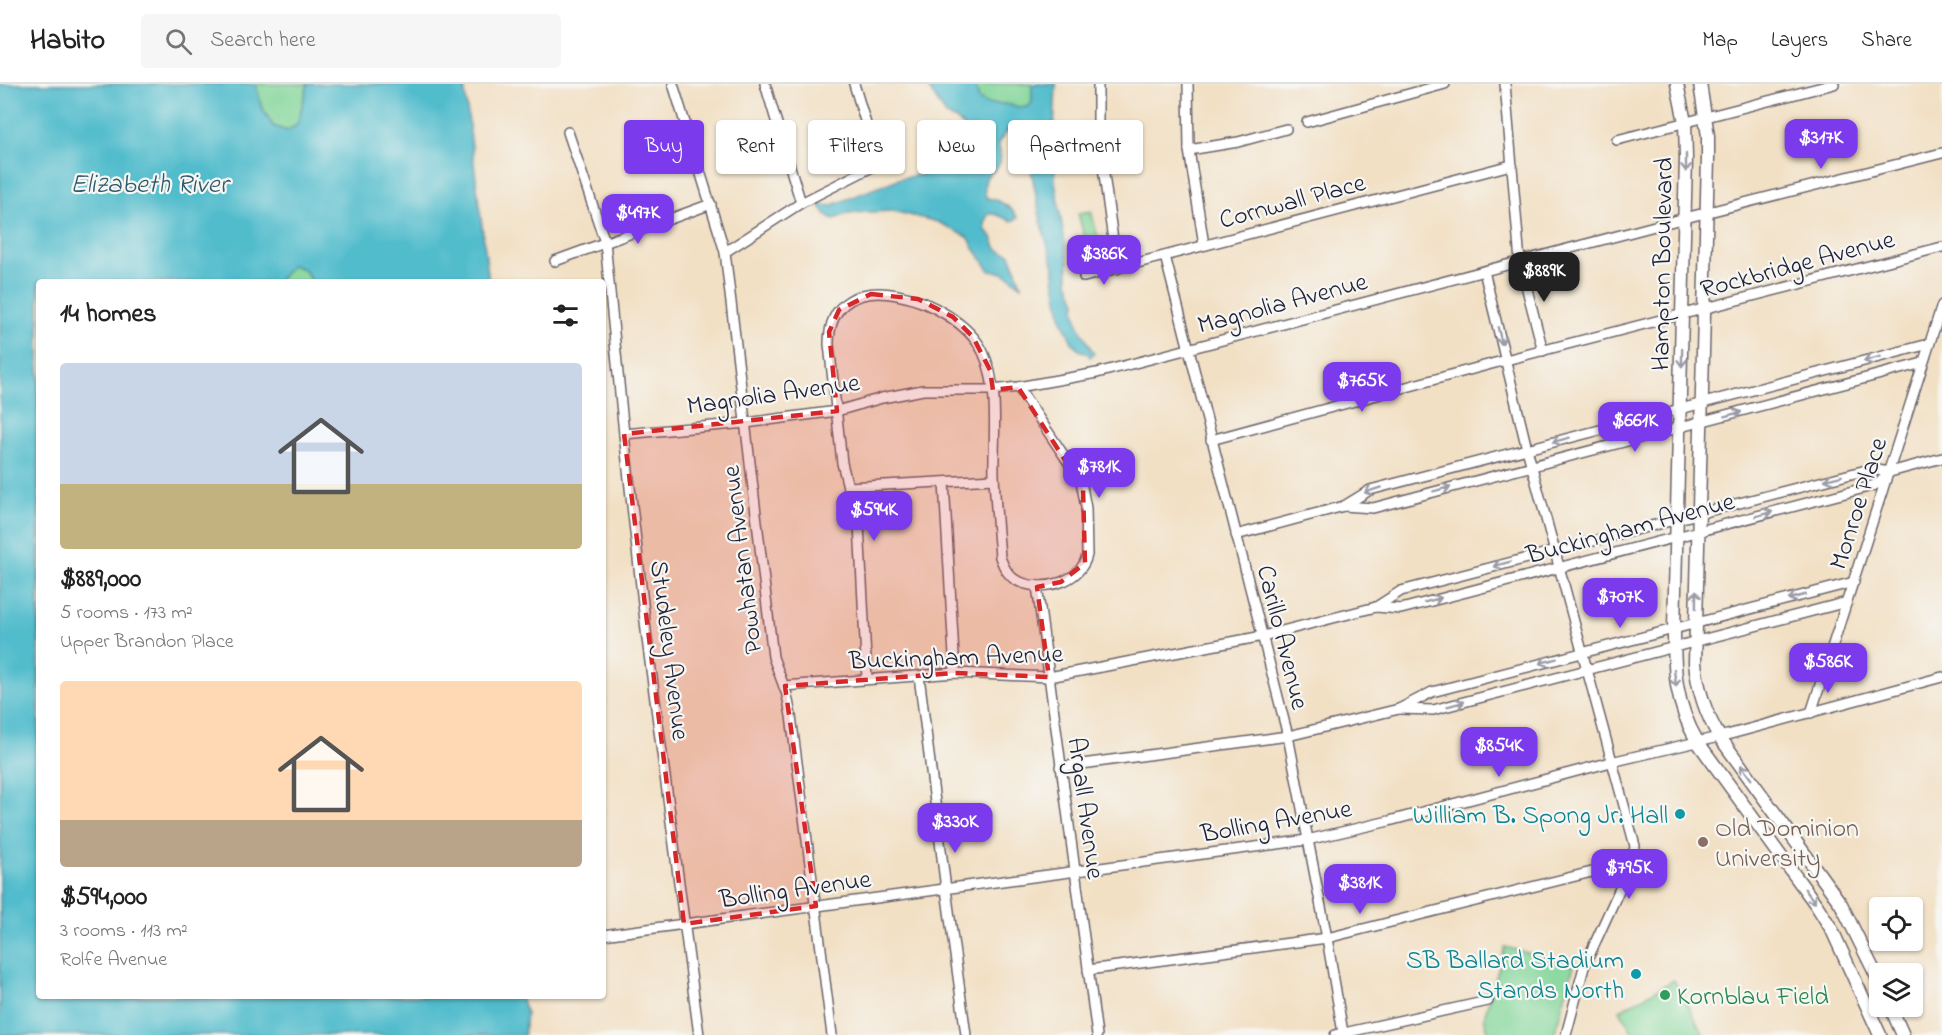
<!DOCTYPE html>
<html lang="en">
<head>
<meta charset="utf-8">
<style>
	:root { --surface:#fff; --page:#f6f6f6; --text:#222; --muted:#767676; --line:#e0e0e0; --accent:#7c3aed }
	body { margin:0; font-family:"Indie Flower",sans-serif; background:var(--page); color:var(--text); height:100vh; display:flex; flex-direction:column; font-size:22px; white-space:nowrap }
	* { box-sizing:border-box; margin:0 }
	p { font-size:20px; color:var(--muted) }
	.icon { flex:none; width:33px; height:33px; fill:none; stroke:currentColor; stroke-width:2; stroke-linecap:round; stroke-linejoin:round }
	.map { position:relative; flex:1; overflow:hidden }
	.side { position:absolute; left:36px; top:195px; width:570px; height:720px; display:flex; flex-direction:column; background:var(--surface); border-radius:6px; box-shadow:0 2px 4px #0004 }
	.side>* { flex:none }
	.banner { position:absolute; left:624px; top:36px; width:570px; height:54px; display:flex; gap:12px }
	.controls { position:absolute; left:1869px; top:813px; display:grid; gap:12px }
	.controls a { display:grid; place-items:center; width:54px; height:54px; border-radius:6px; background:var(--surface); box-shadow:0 2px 4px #0004; font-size:30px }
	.price { position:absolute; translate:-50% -51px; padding:0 14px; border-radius:12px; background:var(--accent); color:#fff; font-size:20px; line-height:39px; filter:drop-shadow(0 2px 3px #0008) }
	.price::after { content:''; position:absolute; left:50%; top:36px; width:18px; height:14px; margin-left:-9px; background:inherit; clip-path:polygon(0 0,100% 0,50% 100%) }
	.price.active { background:#222; color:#fff }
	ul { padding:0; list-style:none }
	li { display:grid; align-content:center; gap:12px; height:318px; padding:0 24px }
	li span { display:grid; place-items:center; height:186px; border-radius:6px; color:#555 }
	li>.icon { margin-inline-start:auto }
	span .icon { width:108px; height:108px; fill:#fffc; stroke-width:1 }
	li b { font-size:26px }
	h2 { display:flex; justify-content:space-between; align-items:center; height:72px; padding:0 24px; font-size:26px }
	.tag { padding:0 21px; border-radius:6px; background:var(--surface); box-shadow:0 2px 4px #0004; font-size:21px; line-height:54px }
	.tag.active { background:var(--accent); color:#fff }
	header { display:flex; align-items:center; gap:36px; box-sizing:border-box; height:84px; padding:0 30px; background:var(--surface); border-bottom:2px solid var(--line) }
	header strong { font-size:28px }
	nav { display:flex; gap:33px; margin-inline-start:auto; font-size:21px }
	.search { width:420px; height:54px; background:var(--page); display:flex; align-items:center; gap:15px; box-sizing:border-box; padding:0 21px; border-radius:6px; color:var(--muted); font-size:22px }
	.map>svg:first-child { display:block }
	.green { fill:#81d598; stroke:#527c6a; stroke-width:1.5 }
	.water { fill:#51bccc; stroke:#3a6f84; stroke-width:1.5 }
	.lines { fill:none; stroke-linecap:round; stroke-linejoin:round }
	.minor-casing { stroke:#6b646b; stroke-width:12 }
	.major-casing { stroke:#6b646b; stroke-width:15 }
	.minor { stroke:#fff; stroke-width:9 }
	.major { stroke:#fff; stroke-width:12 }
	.oneway { stroke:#9c9ca7 }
	.marked { fill:#d62828; fill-opacity:0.2; stroke:#d62828; stroke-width:4.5; stroke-dasharray:12 8; stroke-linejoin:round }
	.culture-dot { fill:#0f9aa8; stroke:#f6f6f2; stroke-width:2 }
	.education-dot { fill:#8d6e63; stroke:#f6f6f2; stroke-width:2 }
	.leisure-dot { fill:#2e9e5b; stroke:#f6f6f2; stroke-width:2 }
	.labels { text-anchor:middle; stroke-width:4.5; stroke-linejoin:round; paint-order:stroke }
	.street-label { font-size:26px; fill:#22223b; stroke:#f6f6f2 }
	.culture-label { font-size:26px; fill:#0d838f; stroke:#f6f6f2; text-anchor:end }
	.education-label { font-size:26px; fill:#785e54; stroke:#f6f6f2; text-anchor:start }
	.leisure-label { font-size:26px; fill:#27864d; stroke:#f6f6f2; text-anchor:start }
	.water-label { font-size:27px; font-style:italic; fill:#32586e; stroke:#f6f6f2 }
</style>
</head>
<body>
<header>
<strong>Habito</strong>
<div class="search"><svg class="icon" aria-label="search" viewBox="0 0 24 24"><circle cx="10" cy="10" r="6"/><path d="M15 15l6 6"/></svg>Search here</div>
<nav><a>Map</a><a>Layers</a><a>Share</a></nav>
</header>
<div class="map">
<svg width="1942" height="951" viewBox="0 0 1942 951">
	<rect width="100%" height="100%" fill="#f6f6f2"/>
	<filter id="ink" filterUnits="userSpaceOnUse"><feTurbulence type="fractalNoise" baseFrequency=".0167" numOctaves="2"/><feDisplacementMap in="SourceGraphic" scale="12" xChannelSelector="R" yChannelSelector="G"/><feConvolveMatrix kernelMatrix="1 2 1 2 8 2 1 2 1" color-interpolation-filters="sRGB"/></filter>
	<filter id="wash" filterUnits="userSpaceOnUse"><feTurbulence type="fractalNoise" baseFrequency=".008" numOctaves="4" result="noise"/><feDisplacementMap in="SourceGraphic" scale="24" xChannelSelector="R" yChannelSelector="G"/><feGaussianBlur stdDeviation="1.35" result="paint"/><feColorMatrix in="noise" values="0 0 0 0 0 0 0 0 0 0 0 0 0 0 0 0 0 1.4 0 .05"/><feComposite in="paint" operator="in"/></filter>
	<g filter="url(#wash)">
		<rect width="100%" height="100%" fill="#f2e0c5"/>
		<g class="green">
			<path d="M256,0H308L297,41L287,47L273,42L261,22Z"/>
			<path d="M975,0H1032V19L1027,23H1019L1005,20H988L979,15Z"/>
			<path d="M1091,127L1098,153L1085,156L1078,129Z"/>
			<path d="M292,181L304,185L312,198H277Z"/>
			<path d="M1505,863L1574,881L1554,951H1489L1484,933Z"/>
			<path d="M1674,896L1704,951H1634L1620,926Z"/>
		</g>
		<g class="water">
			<path d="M0,0H256L261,22L273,42L287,47L297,41L308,0H464L489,198H312L304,185L292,181L277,198H39V912H521L526,929L524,951H0Z"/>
			<path d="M926,0H975L979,15L988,20H1005L1019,23H1027L1032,19V0H1056L1054,46L1055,97L1068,179V197L1076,218L1075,226L1078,240L1094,270L1090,273L1087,269L1079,266L1072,258L1062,236L1054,193V183L1042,142L1031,86L1035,74L1030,51L1033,49L1031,44L1009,45L998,59C1000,66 1003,77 997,84C995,86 991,87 989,90C984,96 983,108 987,114C1000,116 1011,123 1018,134L1012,137L995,130H989C984,135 985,141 986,147L991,151C997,164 993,166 1010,170L1022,203C1013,194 1003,186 990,187L973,163L969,154L938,138L893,127L850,129L834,135L827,132L820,122L822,120L830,122L901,94L944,87L961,82L965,78L969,59L964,43L956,36L946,31Z"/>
		</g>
	</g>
	<g filter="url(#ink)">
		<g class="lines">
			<g class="minor-casing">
				<g id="minor">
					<path d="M673,0L725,168L773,573L787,611L791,632L832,951"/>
					<path d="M765,0L801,119"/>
					<path d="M1098,0V47L1117,185"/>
					<path d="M1188,0L1189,66L1204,161"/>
					<path d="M1505,0L1520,178L1543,267"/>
					<path d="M1307,38L1445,0"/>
					<path d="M568,48L605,158L624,350L647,555L699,951"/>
					<path d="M1617,56L1834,0"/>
					<path d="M1189,66L1238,58L1286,45"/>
					<path d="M725,168L801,119L878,80L854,0"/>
					<path d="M1165,172L1288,652L1327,854L1343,949"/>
					<path d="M555,177L711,120"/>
					<path d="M1484,187L1527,365L1635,762L1632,778L1584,883L1566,951"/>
					<path d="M1084,193L1511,81"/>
					<path d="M624,350L746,339L837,327L882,314L923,306H993L1018,303L1097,289L1685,134L1942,69"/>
					<path d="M1211,356L1506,276L1942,163"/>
					<path d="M944,398L955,589"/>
					<path d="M848,403L994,395"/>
					<path d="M1344,422L1373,424L1923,279"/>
					<path d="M1236,451L1344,422L1370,406L1929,260"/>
					<path d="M1037,502L1097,951"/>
					<path d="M1376,523L1401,525L1872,402L1879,399L1890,388"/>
					<path d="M919,592L946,805L966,951"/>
					<path d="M867,595L859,440L858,430L848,403L842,379L829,260C829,172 957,214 983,268C1000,303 993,353 994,391C995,418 998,446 1000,473C1004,484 1009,494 1020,498C1044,508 1081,498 1087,471L1086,424L1081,397L1018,303"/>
					<path d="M784,602L955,589L1049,593L1263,552L1376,523L1401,507L1870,385L1890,388L1942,374"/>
					<path d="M1399,625L1433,626L1847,518"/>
					<path d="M1811,629L1942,221"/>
					<path d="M1060,683L1288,652L1399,625L1432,608L1854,498"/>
					<path d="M603,851L1307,756L1389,737L1611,678L1727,651L1942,593"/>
					<path d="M1088,886L1327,854L1632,778"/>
					<path d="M1335,951L1488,917"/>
				</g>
			</g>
			<g class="major-casing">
				<g id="major">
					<path d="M1677,0L1685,38L1686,74L1674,545C1674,587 1675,619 1697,657L1817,822L1832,846L1880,951"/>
					<path d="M1700,0L1708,52V74L1695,579C1698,607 1705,629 1719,652L1841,820L1880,899"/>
					<path d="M1890,922L1903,951"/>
				</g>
			</g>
			<use href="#minor" class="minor"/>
			<use href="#major" class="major"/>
		</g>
		<defs><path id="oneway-shaft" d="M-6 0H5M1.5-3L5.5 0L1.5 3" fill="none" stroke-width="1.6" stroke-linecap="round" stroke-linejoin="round" transform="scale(1.5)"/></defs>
		<g class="oneway">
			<use href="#oneway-shaft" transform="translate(1686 79) rotate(90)"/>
			<use href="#oneway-shaft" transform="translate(1500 252) rotate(76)"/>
			<use href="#oneway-shaft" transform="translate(1682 274) rotate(91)"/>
			<use href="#oneway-shaft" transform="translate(1872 275) rotate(165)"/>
			<use href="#oneway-shaft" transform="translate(1733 330) rotate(-15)"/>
			<use href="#oneway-shaft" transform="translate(1561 356) rotate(165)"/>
			<use href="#oneway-shaft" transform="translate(1833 394) rotate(166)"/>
			<use href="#oneway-shaft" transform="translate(1442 405) rotate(-15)"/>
			<use href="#oneway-shaft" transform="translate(1373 406) rotate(162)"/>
			<use href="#oneway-shaft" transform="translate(1764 430) rotate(-15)"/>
			<use href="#oneway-shaft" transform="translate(1502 480) rotate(165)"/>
			<use href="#oneway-shaft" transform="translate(1797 513) rotate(165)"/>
			<use href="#oneway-shaft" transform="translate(1696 515) rotate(-89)"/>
			<use href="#oneway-shaft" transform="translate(1433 516) rotate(-15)"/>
			<use href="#oneway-shaft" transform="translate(1548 577) rotate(165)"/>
			<use href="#oneway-shaft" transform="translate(1675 594) rotate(83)"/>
			<use href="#oneway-shaft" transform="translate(1456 620) rotate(-15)"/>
			<use href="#oneway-shaft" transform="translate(1746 688) rotate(-126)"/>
			<use href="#oneway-shaft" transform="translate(1810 812) rotate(54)"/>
		</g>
	</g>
	<path class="marked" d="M871,210L918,215L953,233L973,253L990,286L993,306L1018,303L1083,404L1085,479L1061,498L1037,503L1049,593L955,589L785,602L816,822L684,840L624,350L837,327L829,248L839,226Z"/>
	<g class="culture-dot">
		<circle cx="1680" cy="730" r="6"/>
		<circle cx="1636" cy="890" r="6"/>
	</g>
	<circle class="education-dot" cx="1703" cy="758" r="6"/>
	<circle class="leisure-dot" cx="1665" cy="911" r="6"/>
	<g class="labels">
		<g class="street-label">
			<text transform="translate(1292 116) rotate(-15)" y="9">Cornwall Place</text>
			<text transform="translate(1797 179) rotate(-15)" y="9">Rockbridge Avenue</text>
			<text transform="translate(1661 180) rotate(-89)" y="9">Hampton Boulevard</text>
			<text transform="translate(1282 218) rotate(-15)" y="9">Magnolia Avenue</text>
			<text transform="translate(773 309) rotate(-8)" y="9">Magnolia Avenue</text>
			<text transform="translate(1857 419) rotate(-72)" y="9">Monroe Place</text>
			<text transform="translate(1630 443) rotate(-15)" y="9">Buckingham Avenue</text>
			<text transform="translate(741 476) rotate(-97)" y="9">Powhatan Avenue</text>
			<text transform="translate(1284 553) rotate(76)" y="9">Carillo Avenue</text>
			<text transform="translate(671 566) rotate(83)" y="9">Studeley Avenue</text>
			<text transform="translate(956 572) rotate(-2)" y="9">Buckingham Avenue</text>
			<text transform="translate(1087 724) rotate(82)" y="9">Argall Avenue</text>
			<text transform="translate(1276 736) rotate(-10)" y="9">Bolling Avenue</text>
			<text transform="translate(795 804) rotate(-8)" y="9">Bolling Avenue</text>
		</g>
		<g class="culture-label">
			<text x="1668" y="739">William B. Spong Jr. Hall</text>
			<text x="1624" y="884">SB Ballard Stadium<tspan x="1624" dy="30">Stands North</tspan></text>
		</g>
		<g class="education-label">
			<text x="1715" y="752">Old Dominion<tspan x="1715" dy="30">University</tspan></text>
		</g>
		<g class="leisure-label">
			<text x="1677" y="920">Kornblau Field</text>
		</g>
		<g class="water-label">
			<text x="149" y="108">Elizabeth River</text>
		</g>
	</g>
</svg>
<div class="controls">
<a><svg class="icon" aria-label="locate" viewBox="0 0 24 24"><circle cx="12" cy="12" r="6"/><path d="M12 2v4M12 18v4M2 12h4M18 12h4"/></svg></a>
<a><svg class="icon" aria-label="layers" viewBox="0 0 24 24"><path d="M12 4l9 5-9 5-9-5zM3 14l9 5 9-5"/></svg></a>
</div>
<b class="price" style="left:1821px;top:86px">$317K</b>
<b class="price" style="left:638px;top:161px">$497K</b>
<b class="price" style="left:1104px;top:202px">$386K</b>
<b class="price active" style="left:1544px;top:219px">$889K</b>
<b class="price" style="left:1362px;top:329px">$765K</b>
<b class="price" style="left:1635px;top:369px">$661K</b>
<b class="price" style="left:1099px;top:415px">$781K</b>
<b class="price" style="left:874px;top:458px">$594K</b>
<b class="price" style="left:1620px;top:545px">$707K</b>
<b class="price" style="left:1828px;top:610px">$586K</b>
<b class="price" style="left:1499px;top:694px">$854K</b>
<b class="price" style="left:955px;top:770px">$330K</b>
<b class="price" style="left:1629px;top:816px">$795K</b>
<b class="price" style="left:1360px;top:831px">$381K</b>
<div class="banner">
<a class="tag active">Buy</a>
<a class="tag">Rent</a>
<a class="tag">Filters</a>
<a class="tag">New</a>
<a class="tag">Apartment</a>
</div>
<section class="side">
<h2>14 homes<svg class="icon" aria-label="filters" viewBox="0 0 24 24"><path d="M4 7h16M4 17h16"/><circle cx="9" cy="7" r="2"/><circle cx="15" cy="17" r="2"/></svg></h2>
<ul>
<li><span style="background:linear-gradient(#c9d6e8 65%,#c2b280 0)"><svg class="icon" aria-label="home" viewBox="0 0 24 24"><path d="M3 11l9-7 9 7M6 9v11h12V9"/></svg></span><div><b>$889,000</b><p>5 rooms · 173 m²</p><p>Upper Brandon Place</p></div></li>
<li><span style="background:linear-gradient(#ffd9b3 75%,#b9a48a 0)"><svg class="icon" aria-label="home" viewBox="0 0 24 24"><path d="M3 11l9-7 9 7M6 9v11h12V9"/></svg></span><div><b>$594,000</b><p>3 rooms · 113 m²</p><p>Rolfe Avenue</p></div></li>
</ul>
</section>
</div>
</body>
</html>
